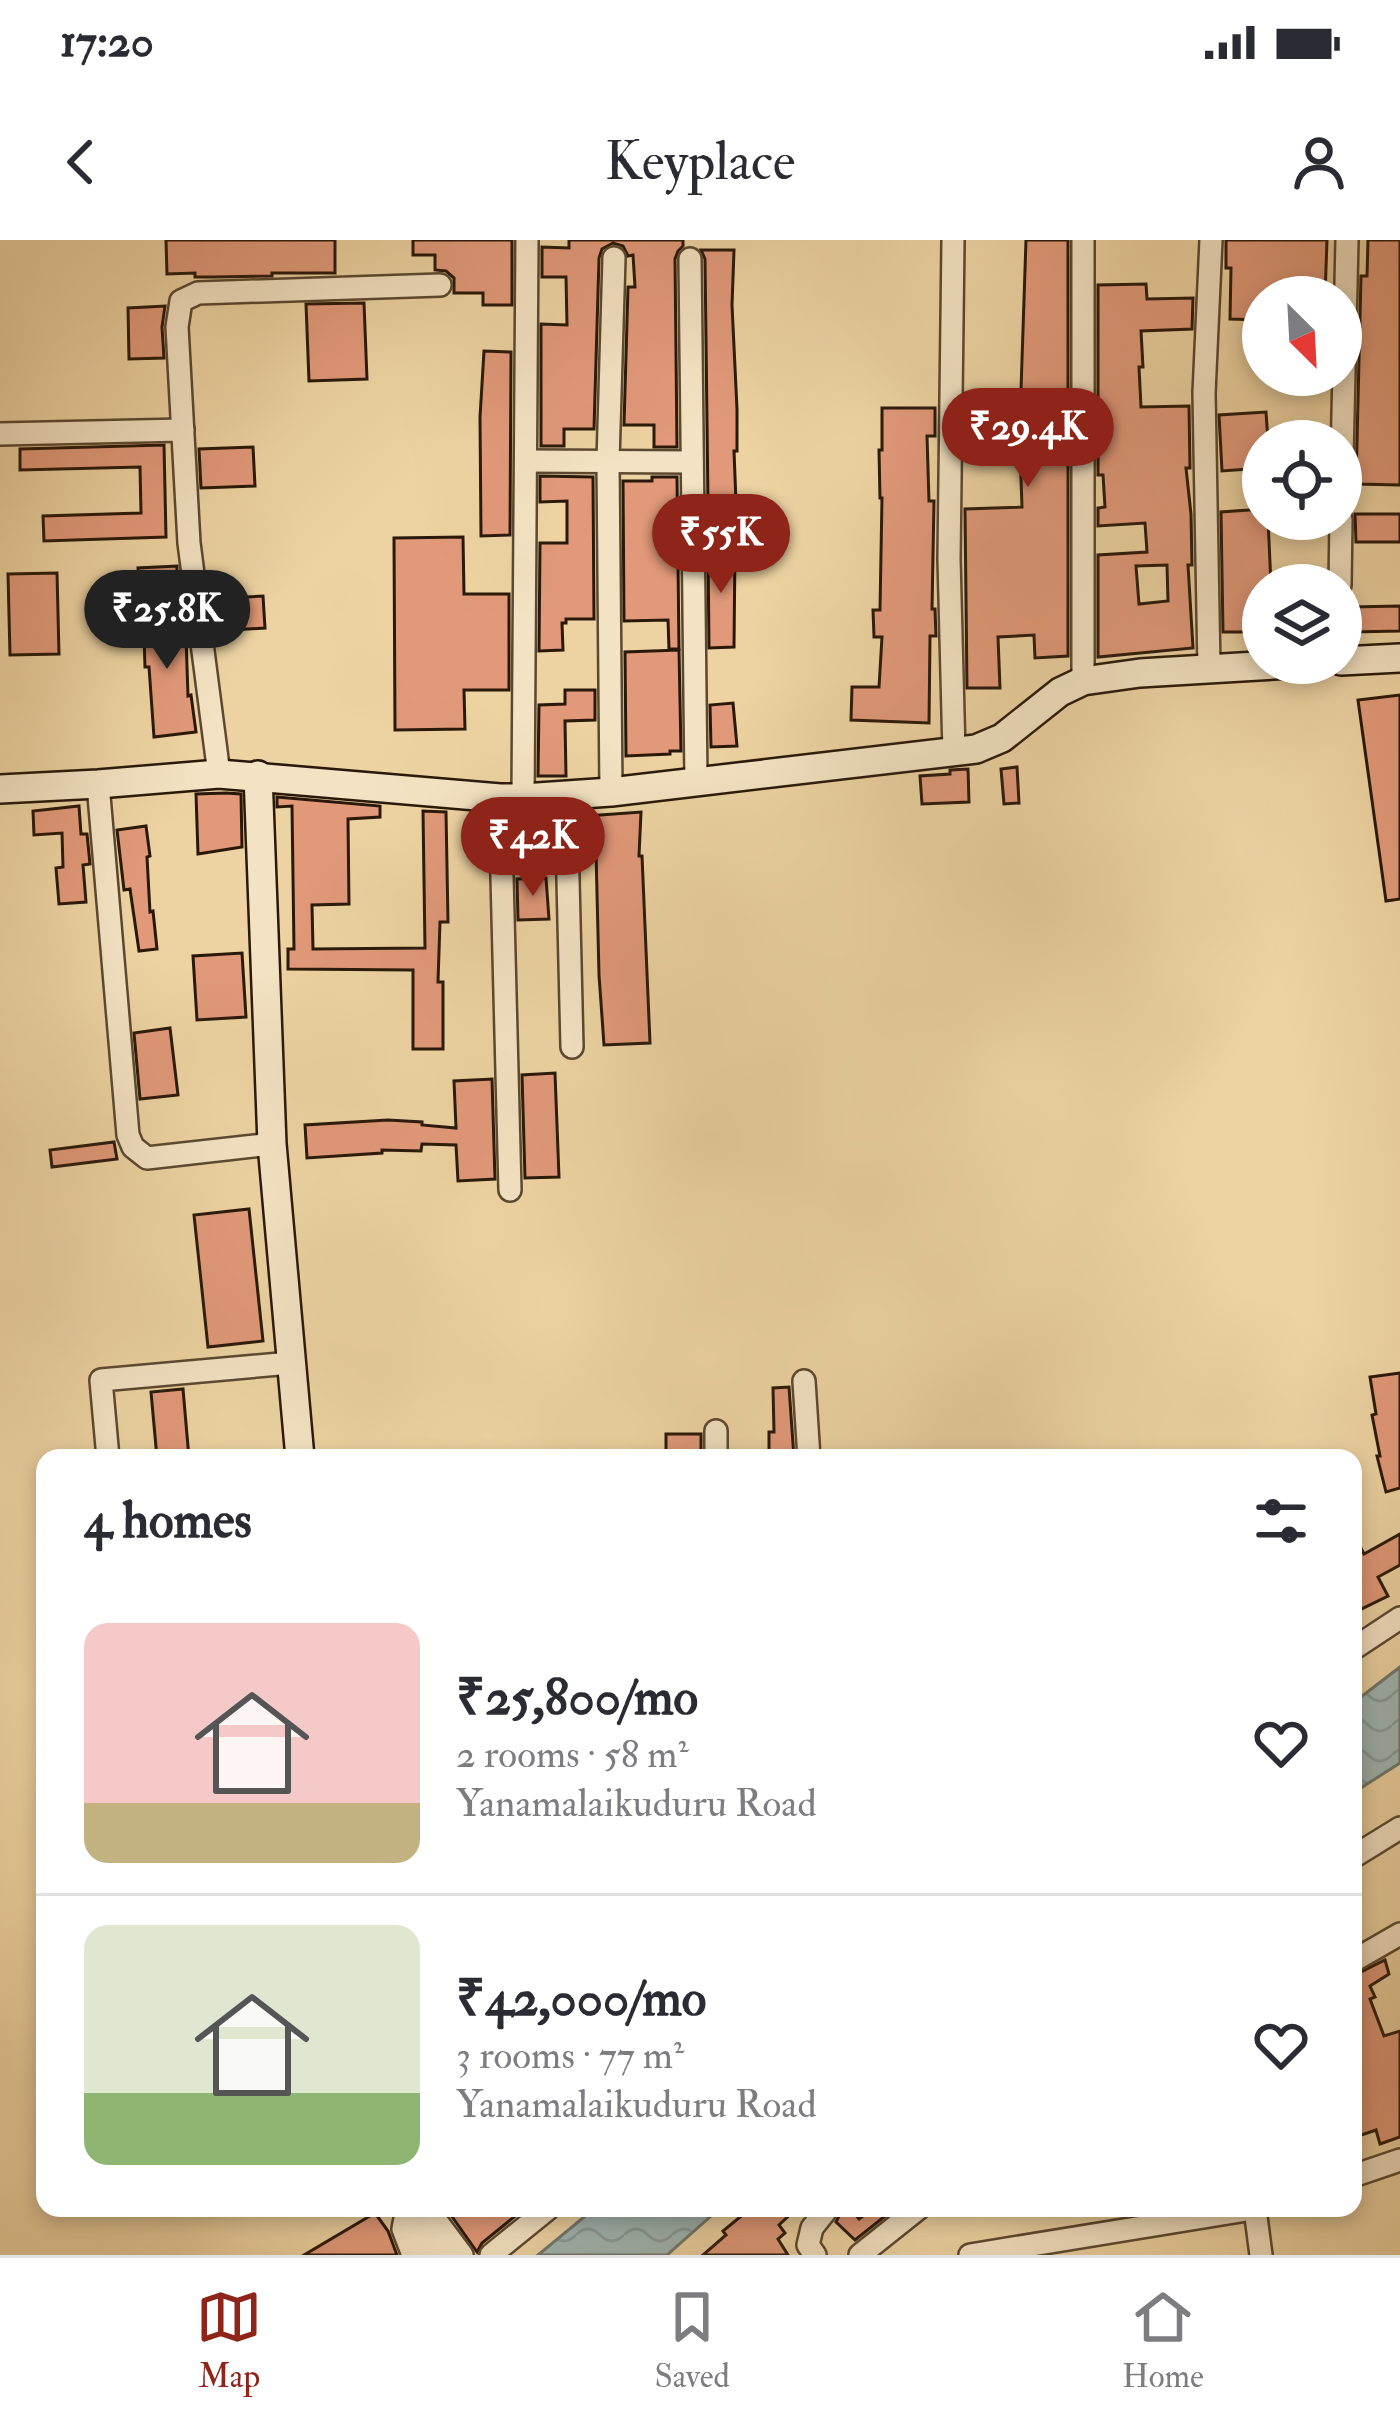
<!DOCTYPE html>
<html lang="en">
<head>
<meta charset="utf-8">
<style>
	:root { --surface:#fff; --page:#f7f7f7; --text:#2b2b33; --muted:#7c7c81; --line:#e1e1e2; --accent:#8f2418 }
	body { margin:0; font-family:"IM FELL Double Pica",serif; background:var(--page); color:var(--text); height:100vh; display:flex; flex-direction:column; font-size:45px; white-space:nowrap }
	* { box-sizing:border-box; margin:0 }
	p { font-size:39px; color:var(--muted) }
	.icon { flex:none; width:66px; height:66px; fill:none; stroke:currentColor; stroke-width:2; stroke-linecap:round; stroke-linejoin:round }
	.map { position:relative; flex:1; overflow:hidden }
	.panel { position:absolute; left:36px; top:1209px; width:1326px; height:768px; display:flex; flex-direction:column; background:var(--surface); border-radius:24px; box-shadow:0 6px 18px #0003 }
	.panel>* { flex:none }
	.needle { width:78px; rotate:156deg }
	.buttons { position:absolute; left:1242px; top:36px; display:grid; gap:24px }
	.buttons a { display:grid; place-items:center; width:120px; height:120px; border-radius:50%; background:var(--surface); box-shadow:0 6px 18px #0003; font-size:60px }
	.price { position:absolute; translate:-50% -102px; padding:0 27px; border-radius:42px; background:var(--accent); color:#fff; font-size:39px; line-height:78px; filter:drop-shadow(0 3px 6px #0008) }
	.price::after { content:''; position:absolute; left:50%; top:72px; width:36px; height:27px; margin-left:-18px; background:inherit; clip-path:polygon(0 0,100% 0,50% 100%) }
	.price.current { background:#222; color:#fff }
	ul { padding:0; list-style:none }
	li { display:flex; align-items:center; gap:36px; height:300px; padding:0 48px }
	li+li { border-top:3px solid var(--line) }
	li span { display:grid; place-items:center; flex:none; width:336px; height:240px; border-radius:24px; color:#555 }
	li>.icon { margin-inline-start:auto }
	span .icon { width:144px; height:144px; fill:#fffc; stroke-width:1 }
	li b { font-size:51px }
	h2 { display:flex; justify-content:space-between; align-items:center; height:144px; padding:0 48px; font-size:51px }
	.status { display:flex; justify-content:space-between; align-items:center; height:84px; padding:0 60px; background:var(--surface); direction:ltr }
	.status svg { height:33px; fill:currentColor }
	header { display:flex; justify-content:space-between; align-items:center; height:156px; padding:0 48px; background:var(--surface); font-size:54px; font-weight:600 }
	.tab-bar { display:flex; justify-content:space-around; align-items:center; height:168px; border-top:3px solid var(--line); background:var(--surface); font-size:33px; color:var(--muted) }
	.tab-bar a { display:grid; justify-items:center; gap:6px }
	.tab-bar .current { color:var(--accent) }
	.map>svg:first-child { display:block }
	.water { fill:url(#water-waves); stroke:#70776f; stroke-width:3 }
	.building { fill:#e19979; stroke:#2a190a; stroke-width:3; fill-rule:evenodd }
	.lines { fill:none; stroke-linecap:round; stroke-linejoin:round }
	.street-casing { stroke:#5b4830; stroke-width:26 }
	.secondary-casing { stroke:#2a190a; stroke-width:32 }
	.street { stroke:#f3e2c3; stroke-width:21 }
	.secondary { stroke:#f3e2c3; stroke-width:27 }
</style>
</head>
<body>
<div class="status"><b>17:20</b><svg viewBox="0 0 49 12"><path d="M0 12V9h3v3zM5 12V6h3v6zM10 12V3h3v9zM15 12V0h3v12zM26 1h20v11H26zM47 4h2v5h-2z"/></svg></div>
<header><svg class="icon" aria-label="back" viewBox="0 0 24 24"><path d="M15 5l-7 7 7 7"/></svg>Keyplace<svg class="icon" aria-label="person" viewBox="0 0 24 24"><circle cx="12" cy="8" r="4"/><path d="M4 21q1-7 8-7t8 7"/></svg></header>
<div class="map">
<svg width="1400" height="2015" viewBox="0 0 1400 2015">
	<defs>
		<pattern id="water-waves" width="16" height="10" patternUnits="userSpaceOnUse" patternTransform="scale(3)"><rect width="16" height="10" fill="#9eb5b2"/><path d="M0 5q4-4 8 0t8 0" fill="none" stroke="#889b98"/></pattern>
	</defs>
	<rect width="100%" height="100%" fill="#edd3a2"/>
	<filter id="stains"><feTurbulence type="fractalNoise" baseFrequency=".00167" numOctaves="4"/><feColorMatrix values="0 0 0 0 .2 0 0 0 0 .09 0 0 0 0 .02 0 0 0 .5 -.17"/></filter>
	<radialGradient id="worn" r=".72"><stop offset=".6" stop-color="#630" stop-opacity="0"/><stop offset="1" stop-color="#630" stop-opacity=".3"/></radialGradient>
	<g class="water">
		<path d="M1400,1427V1523L1353,1553V1463Z"/>
		<path d="M595,1968H720L667,2015H538Z"/>
	</g>
	<g class="building">
		<path d="M166,0H335V33H272V36L215,37H195V33L167,34Z"/>
		<path d="M413,0H512V65H483V53H454V38L446,31L435,30V15H413Z"/>
		<path d="M569,0H683V6L678,11L675,19L677,207H654V185H624L628,47H635L633,15L628,16L623,6L613,3L602,9L599,18L594,189H564V206H541V84L567,85L566,37H542V7L569,8Z"/>
		<path d="M1026,0H1068V416L1035,418L1034,395L998,397L1000,448H967L965,269L1022,267L1019,181L992,180L993,150H1021Z"/>
		<path d="M1226,0H1327L1325,57H1263L1262,80L1230,79L1231,28H1226Z"/>
		<path d="M1368,0H1400V245L1356,244L1361,36H1367Z"/>
		<path d="M701,10H734L732,65L737,169V211H734L736,262L708,263L705,19Z"/>
		<path d="M1146,44L1147,59L1193,58L1192,89L1141,91L1143,127H1139L1141,167L1189,166L1190,228H1186L1191,274L1192,325H1188L1193,408L1098,417V315L1147,312L1145,283L1098,286V268L1105,267L1103,235H1098V45ZM1167,325L1168,361L1139,364L1136,326Z"/>
		<path d="M364,63L367,139L309,141L306,64Z"/>
		<path d="M165,66L162,87L164,118L129,119L128,68Z"/>
		<path d="M484,111L511,112L510,295L481,296L480,177Z"/>
		<path d="M882,168H935V196H927L929,261H934L932,369H935L936,396H930L929,483L851,480L852,447H879L882,397H874L873,370H880L882,258H880L879,210H882Z"/>
		<path d="M1266,172L1268,201H1263V228L1222,231L1219,175Z"/>
		<path d="M164,205L166,297L44,301L43,276L141,273L140,227L20,230V209Z"/>
		<path d="M253,207L255,246L201,248L199,209Z"/>
		<path d="M540,236L593,237L594,379H566V383H562L563,410L539,411L540,303H567V261L540,262Z"/>
		<path d="M652,237H677L679,409H669L668,380L624,381L623,241H652Z"/>
		<path d="M1263,269V279H1268L1271,345H1263V397L1247,398L1246,392H1223L1221,272Z"/>
		<path d="M1355,274H1400V302H1356Z"/>
		<path d="M463,297L464,354H509V450H464L465,489L395,490L394,298Z"/>
		<path d="M735,305L734,407L709,408L708,306Z"/>
		<path d="M177,326V341L139,343L138,328Z"/>
		<path d="M57,333L59,414L10,415L8,334Z"/>
		<path d="M263,356L265,388L216,391L212,359Z"/>
		<path d="M1400,366V391L1352,392L1351,367Z"/>
		<path d="M181,370L183,397H186L188,456L191,455L196,492L154,497L149,427H145L144,396L139,397L138,372Z"/>
		<path d="M679,410L681,511H670V514L626,516L625,412Z"/>
		<path d="M565,450H595V480L565,481L566,536H538L539,465L565,464Z"/>
		<path d="M1400,455V659L1386,661L1358,460Z"/>
		<path d="M733,463L737,506L711,507L710,465Z"/>
		<path d="M1017,527L1019,563L1004,564L1001,529Z"/>
		<path d="M968,529L969,562L922,564L920,536L950,534V530Z"/>
		<path d="M226,553L241,554L242,607L198,614L196,554Z"/>
		<path d="M277,557L380,566V577L348,579L349,664L312,665L313,709L425,708L423,571L446,572L448,682H440L438,742H443V809H413V730L288,729V709H294L292,566L277,567Z"/>
		<path d="M79,566L81,594H87L90,624L83,625L86,662L59,664L56,628L63,627L62,593L34,595L33,571Z"/>
		<path d="M641,572L639,616H642L650,803L604,805L599,735L596,612H586L587,576Z"/>
		<path d="M146,586L150,616L147,617L150,672L153,671L157,709L139,711L130,649L124,650L117,590Z"/>
		<path d="M546,638L549,679L518,680L517,639Z"/>
		<path d="M242,713L246,777L197,780L193,716Z"/>
		<path d="M170,788L178,855L140,859L134,793Z"/>
		<path d="M555,833L559,937L525,938L522,835Z"/>
		<path d="M492,839L495,939L458,941L456,905L422,904L421,911L382,910V913L307,918L305,885L388,880L422,882V885L456,888L454,841Z"/>
		<path d="M114,902L117,919L52,927L50,910Z"/>
		<path d="M249,969L263,1101L208,1107L194,975Z"/>
		<path d="M1400,1133V1248L1386,1252L1377,1216H1380L1372,1175L1376,1174L1370,1137Z"/>
		<path d="M789,1147L794,1218H769V1192H774L773,1148Z"/>
		<path d="M183,1149L189,1218H157L151,1152Z"/>
		<rect x="666" y="1194" width="35" height="24"/>
		<path d="M1353,1293L1364,1314L1400,1294V1325L1378,1337L1388,1356L1353,1373Z"/>
		<path d="M1385,1720L1389,1734L1370,1746L1375,1757L1370,1759L1384,1796L1400,1791V1897L1380,1904L1376,1890L1353,1898V1736Z"/>
		<path d="M446,1968H525L482,2003L477,2012Z"/>
		<path d="M751,1968H797L779,1985L785,1993L778,1999L788,2015H703L726,1995L723,1991Z"/>
		<path d="M843,1968H850L859,1979L874,1968L894,1969L855,2000L836,1982Z"/>
		<path d="M375,1973L388,1991L397,2015H304Z"/>
	</g>
	<g class="lines">
		<g class="street-casing">
			<g id="street">
				<path d="M953,0L949,319L954,513"/>
				<path d="M1083,0V441"/>
				<path d="M690,19L696,542"/>
				<path d="M0,194L183,190"/>
				<path d="M527,221L692,222"/>
				<path d="M1341,261L1347,0"/>
				<path d="M1340,345L1341,279"/>
				<path d="M1209,428L1204,153L1211,0"/>
				<path d="M219,534L189,303L177,87L181,61L198,53L440,45"/>
				<path d="M98,544L128,895L133,907L147,918L272,904"/>
				<path d="M611,552L608,221L614,18"/>
				<path d="M566,556L572,807"/>
				<path d="M500,558L510,950"/>
				<path d="M523,558L527,0"/>
				<path d="M804,1141L809,1218"/>
				<path d="M716,1191V1218"/>
				<path d="M108,1218L101,1140L291,1123"/>
				<path d="M1353,1409L1400,1378"/>
				<path d="M1353,1617L1400,1588"/>
				<path d="M1353,1721L1400,1694"/>
				<path d="M1353,1936L1400,1920"/>
				<path d="M407,1968L403,1989L413,2015"/>
				<path d="M410,1968L429,1971L462,2015"/>
				<path d="M1255,1969L1261,2015"/>
				<path d="M491,2015L549,1968"/>
				<path d="M815,2015L808,2005L812,1988L828,1968"/>
				<path d="M860,2015L919,1968"/>
				<path d="M970,2015L1259,1968"/>
			</g>
		</g>
		<g class="secondary-casing">
			<g id="secondary">
				<path d="M1341,421L1400,418"/>
				<path d="M258,535L272,904L300,1218"/>
				<path d="M0,549L98,544L219,534L500,558H523L611,552L976,509L1002,498L1060,452L1083,441L1140,433L1308,423"/>
				<path d="M408,1968L439,2015"/>
			</g>
		</g>
		<use href="#street" class="street"/>
		<use href="#secondary" class="secondary"/>
	</g>
	<rect width="100%" height="100%" filter="url(#stains)"/>
	<rect width="100%" height="100%" fill="url(#worn)"/>
</svg>
<div class="buttons">
<a><svg class="needle" viewBox="-14 -14 28 28"><path d="M0-13l5 13h-10z" fill="#e53935"/><path d="M0 13l5-13h-10z" fill="#7c7c81"/></svg></a>
<a><svg class="icon" aria-label="locate" viewBox="0 0 24 24"><circle cx="12" cy="12" r="6"/><path d="M12 2v4M12 18v4M2 12h4M18 12h4"/></svg></a>
<a><svg class="icon" aria-label="layers" viewBox="0 0 24 24"><path d="M12 4l9 5-9 5-9-5zM3 14l9 5 9-5"/></svg></a>
</div>
<b class="price" style="left:1028px;top:250px">₹29.4K</b>
<b class="price" style="left:721px;top:356px">₹55K</b>
<b class="price current" style="left:167px;top:432px">₹25.8K</b>
<b class="price" style="left:533px;top:659px">₹42K</b>
<section class="panel">
<h2>4 homes<svg class="icon" aria-label="filters" viewBox="0 0 24 24"><path d="M4 7h16M4 17h16"/><circle cx="9" cy="7" r="2"/><circle cx="15" cy="17" r="2"/></svg></h2>
<ul>
<li><span style="background:linear-gradient(#f6c9c9 75%,#c2b280 0)"><svg class="icon" aria-label="home" viewBox="0 0 24 24"><path d="M3 11l9-7 9 7M6 9v11h12V9"/></svg></span><div><b>₹25,800/mo</b><p>2 rooms · 58 m²</p><p>Yanamalaikuduru Road</p></div><svg class="icon" aria-label="heart" viewBox="0 0 24 24"><path d="M12 20l-8-8c-3-5 5-10 8-4 3-6 11-1 8 4z"/></svg></li>
<li><span style="background:linear-gradient(#dfe7d0 70%,#8fb573 0)"><svg class="icon" aria-label="home" viewBox="0 0 24 24"><path d="M3 11l9-7 9 7M6 9v11h12V9"/></svg></span><div><b>₹42,000/mo</b><p>3 rooms · 77 m²</p><p>Yanamalaikuduru Road</p></div><svg class="icon" aria-label="heart" viewBox="0 0 24 24"><path d="M12 20l-8-8c-3-5 5-10 8-4 3-6 11-1 8 4z"/></svg></li>
</ul>
</section>
</div>
<nav class="tab-bar">
<a class="current"><svg class="icon" aria-label="map" viewBox="0 0 24 24"><path d="M3 6l6-2 6 2 6-2v14l-6 2-6-2-6 2zM9 4v14M15 6v14"/></svg>Map</a>
<a><svg class="icon" aria-label="saved" viewBox="0 0 24 24"><path d="M7 4h10v16l-5-4-5 4z"/></svg>Saved</a>
<a><svg class="icon" aria-label="home" viewBox="0 0 24 24"><path d="M3 11l9-7 9 7M6 9v11h12V9"/></svg>Home</a>
</nav>
</body>
</html>
